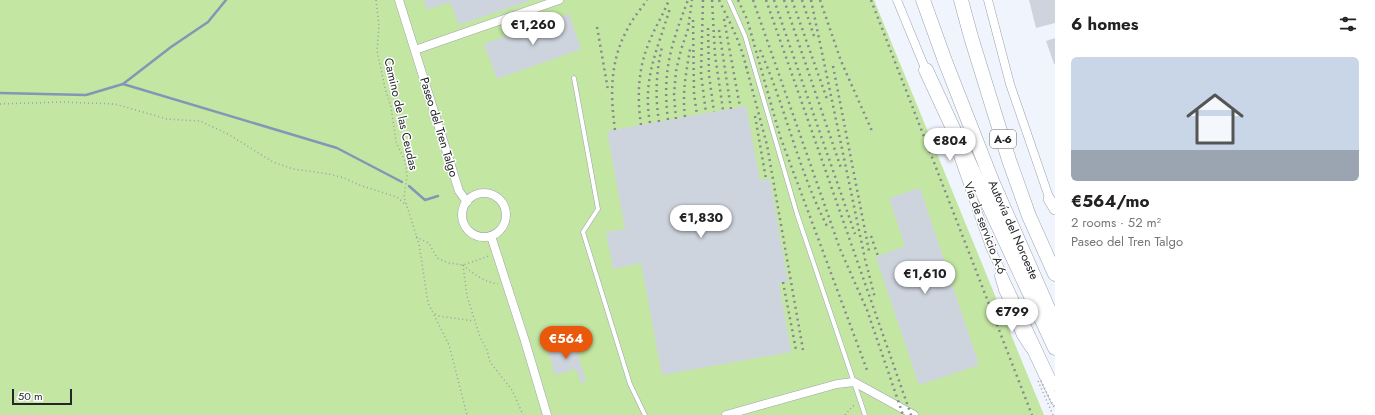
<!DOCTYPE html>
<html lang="en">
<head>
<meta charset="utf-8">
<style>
	:root { --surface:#fff; --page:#f6f6f6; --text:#222; --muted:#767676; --line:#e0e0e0; --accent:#ea580c }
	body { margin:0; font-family:Jost,sans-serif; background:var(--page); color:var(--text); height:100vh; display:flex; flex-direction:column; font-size:15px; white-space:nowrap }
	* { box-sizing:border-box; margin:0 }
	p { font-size:13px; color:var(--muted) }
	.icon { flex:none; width:22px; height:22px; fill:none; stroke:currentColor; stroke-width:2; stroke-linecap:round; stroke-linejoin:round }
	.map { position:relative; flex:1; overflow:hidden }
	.drawer { display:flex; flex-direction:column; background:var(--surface); width:320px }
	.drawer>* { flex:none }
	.scale { position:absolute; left:12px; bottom:10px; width:60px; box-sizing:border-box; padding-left:4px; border:2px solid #24262a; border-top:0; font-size:11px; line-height:14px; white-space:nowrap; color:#24262a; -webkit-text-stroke:3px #fff; paint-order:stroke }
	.price { position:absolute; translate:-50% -34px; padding:0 9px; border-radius:14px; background:#fff; color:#222; font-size:13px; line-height:26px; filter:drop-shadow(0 1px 2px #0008) }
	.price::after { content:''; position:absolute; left:50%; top:24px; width:12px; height:9px; margin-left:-6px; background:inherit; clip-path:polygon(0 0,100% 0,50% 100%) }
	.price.selected { background:var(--accent); color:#fff }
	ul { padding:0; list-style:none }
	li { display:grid; align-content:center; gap:8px; height:212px; padding:0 16px }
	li+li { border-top:1px solid var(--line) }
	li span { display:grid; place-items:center; height:124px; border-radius:6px; color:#555 }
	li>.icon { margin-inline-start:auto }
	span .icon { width:72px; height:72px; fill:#fffc; stroke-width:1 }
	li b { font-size:17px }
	h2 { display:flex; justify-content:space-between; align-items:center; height:48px; padding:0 16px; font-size:17px }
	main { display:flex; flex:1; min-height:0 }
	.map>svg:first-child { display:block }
	.green { fill:#c3e6a3 }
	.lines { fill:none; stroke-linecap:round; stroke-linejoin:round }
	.stream { stroke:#8297b6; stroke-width:2.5 }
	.building { fill:#ced4de }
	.service-casing { stroke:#9da3ad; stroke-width:5 }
	.minor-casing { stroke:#9da3ad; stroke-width:9 }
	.secondary-casing { stroke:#9da3ad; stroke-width:12 }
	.motorway-casing { stroke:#9da3ad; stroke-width:15 }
	.path { stroke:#9b9fa6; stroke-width:1.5; stroke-dasharray:1 3; stroke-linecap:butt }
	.service { stroke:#fff; stroke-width:4 }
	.minor { stroke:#fff; stroke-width:8 }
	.secondary { stroke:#fff; stroke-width:11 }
	.motorway { stroke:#fff; stroke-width:14 }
	.rail { stroke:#86898f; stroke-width:2.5; stroke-dasharray:2 4; stroke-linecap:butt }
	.path-bridge { stroke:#9b9fa6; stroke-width:1.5; stroke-dasharray:1 3; stroke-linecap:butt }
	.labels { text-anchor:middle; stroke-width:3; stroke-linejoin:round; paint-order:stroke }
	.shield { fill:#fff; stroke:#66676a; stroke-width:1 }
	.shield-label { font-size:11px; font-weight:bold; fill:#24262a }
	.street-label { font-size:12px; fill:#24262a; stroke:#fff }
</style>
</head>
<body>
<main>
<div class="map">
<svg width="1055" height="415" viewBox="0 0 1055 415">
	<rect width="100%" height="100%" fill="#f0f5fd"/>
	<path class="green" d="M0,0H874L1044,415H0Z"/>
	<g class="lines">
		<g class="stream">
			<path d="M123,84L171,47L208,22L226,0"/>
			<path d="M0,93L86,95L123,84L337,148L402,182"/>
			<path d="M409,186L425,200L438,196"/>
		</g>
	</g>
	<g class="building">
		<path d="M424,0H529V1L459,25L450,2L427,10Z"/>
		<path d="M1029,0H1055V23L1036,28Z"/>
		<path d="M569,14L581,49L497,79L484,44Z"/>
		<path d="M1055,38V64H1054L1046,41Z"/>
		<path d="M746,106L760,180L770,179L788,282L779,283L791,352L662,375L641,263L613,269L606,232L625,229L607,131Z"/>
		<path d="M920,188L979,365L919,385L876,257L905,246L889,198Z"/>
		<path d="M574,342L586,381L581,383L576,369L555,375L548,350Z"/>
	</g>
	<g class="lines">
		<g class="service-casing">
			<g id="service">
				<path d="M729,0L745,36L797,214L865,415"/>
				<path d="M574,78L598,209L583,232L630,384L645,415"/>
				<path d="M1009,310L1019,336L1028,350"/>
			</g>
		</g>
		<g class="minor-casing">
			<g id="minor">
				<path d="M399,0L459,191L467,202"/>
				<path d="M897,0L927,73"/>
				<path d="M988,0L1010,84L1051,203"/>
				<path d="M415,50L559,0"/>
				<path d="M956,150L990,247L1055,386"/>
				<circle cx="484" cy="215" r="22"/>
				<path d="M491,236L525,341L547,415"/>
				<path d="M999,276L1003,290L1055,401"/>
				<path d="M726,415L837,384L854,382L914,415"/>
			</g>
		</g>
		<g class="secondary-casing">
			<path id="secondary" d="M1049,199L1055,209"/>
		</g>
		<g class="motorway-casing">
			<g id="motorway">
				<path id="s1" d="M923,0L945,61L992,181L1055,324"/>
				<path d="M961,0L971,37L1009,160L1029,216L1055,274"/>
				<path d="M926,70L1055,348"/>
			</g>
		</g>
		<g class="path">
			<path d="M376,0L379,26L377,51L385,88L391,107L396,142L405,161L407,176L404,197L419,244L428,303L449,345L467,415"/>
			<path d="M0,104L62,102L115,104L167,119L200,121L228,134L273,162L293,169L329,174L344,178L359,185L397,197L406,205"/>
			<path d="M416,237L429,243L437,258L449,263L463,265L489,256"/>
			<path d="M463,265L467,296L480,337L487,350L490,362L512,390L523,415"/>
			<path d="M463,265C474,274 484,282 498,284"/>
			<path d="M435,314L439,316L474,321"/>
			<path d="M845,415L853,406H855"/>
		</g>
		<use href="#service" class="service"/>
		<use href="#minor" class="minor"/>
		<use href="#secondary" class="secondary"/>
		<use href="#motorway" class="motorway"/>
		<g class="rail">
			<path d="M703,0L701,74L706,113"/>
			<path d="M712,0L715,55L723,110"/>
			<path d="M719,0C730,23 742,45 747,71"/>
			<path d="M738,0L747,19L780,136L867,370"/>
			<path d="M753,0L840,249L867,310L903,415"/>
			<path d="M766,0L911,415"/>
			<path d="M774,0L855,234"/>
			<path d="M784,0L841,168"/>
			<path d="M792,0L828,102"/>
			<path d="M802,0L814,36"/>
			<path d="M811,0L865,259L875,298"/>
			<path d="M820,0L841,61L872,131"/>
			<path d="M871,0L1032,415"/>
			<path d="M724,19L740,107"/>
			<path d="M693,20L694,93L697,115"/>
			<path d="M597,27L608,90"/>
			<path d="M708,28L709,75L714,112"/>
			<path d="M719,30L731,109"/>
			<path d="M760,50C786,108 798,170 827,226"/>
			<path d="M746,66L767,145L803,350"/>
			<path d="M833,66L869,251"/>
			<path d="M755,116L766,179"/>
			<path d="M685,117C682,91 686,75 690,49"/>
			<path d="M676,119L674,95L676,71L681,50L688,29L692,0"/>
			<path d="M668,120C662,71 671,45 688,0"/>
			<path d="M659,122C655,96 656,72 662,47"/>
			<path d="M650,123C642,78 658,49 670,8"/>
			<path d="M641,125C637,98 638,70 648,45C654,29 663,15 669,0"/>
			<path d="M615,130C610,94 610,60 628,28C633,18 641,9 647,0"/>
			<path d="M871,236L878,256"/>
			<path d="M783,282L796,350"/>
		</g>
		<path class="path-bridge" d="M1053,415L1038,381H1041L1054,407L1055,406"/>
	</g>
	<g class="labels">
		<rect class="shield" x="990" y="130" width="26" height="18" rx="3"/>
		<g class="shield-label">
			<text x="1003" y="143">A-6</text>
		</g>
		<g class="street-label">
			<text transform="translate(401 114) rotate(77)" y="4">Camino de las Ceudas</text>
			<text transform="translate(439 127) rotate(73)" y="4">Paseo del Tren Talgo</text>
			<text transform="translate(985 228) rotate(69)" y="4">Vía de servicio A-6</text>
			<text dy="4" stroke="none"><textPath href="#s1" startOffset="247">Autovía del Noroeste</textPath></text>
		</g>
	</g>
</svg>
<div class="scale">50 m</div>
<b class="price" style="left:533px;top:46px">€1,260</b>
<b class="price" style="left:950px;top:162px">€804</b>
<b class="price" style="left:701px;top:239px">€1,830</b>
<b class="price" style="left:925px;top:295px">€1,610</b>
<b class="price" style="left:1012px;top:333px">€799</b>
<b class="price selected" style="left:566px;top:360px">€564</b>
</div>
<section class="drawer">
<h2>6 homes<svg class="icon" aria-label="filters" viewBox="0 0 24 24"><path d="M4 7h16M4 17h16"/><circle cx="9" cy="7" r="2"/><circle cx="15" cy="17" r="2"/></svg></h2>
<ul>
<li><span style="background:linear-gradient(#c9d6e8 75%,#9aa5b1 0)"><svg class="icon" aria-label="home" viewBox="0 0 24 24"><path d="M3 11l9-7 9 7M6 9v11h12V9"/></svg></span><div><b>€564/mo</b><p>2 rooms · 52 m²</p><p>Paseo del Tren Talgo</p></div></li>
</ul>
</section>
</main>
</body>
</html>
